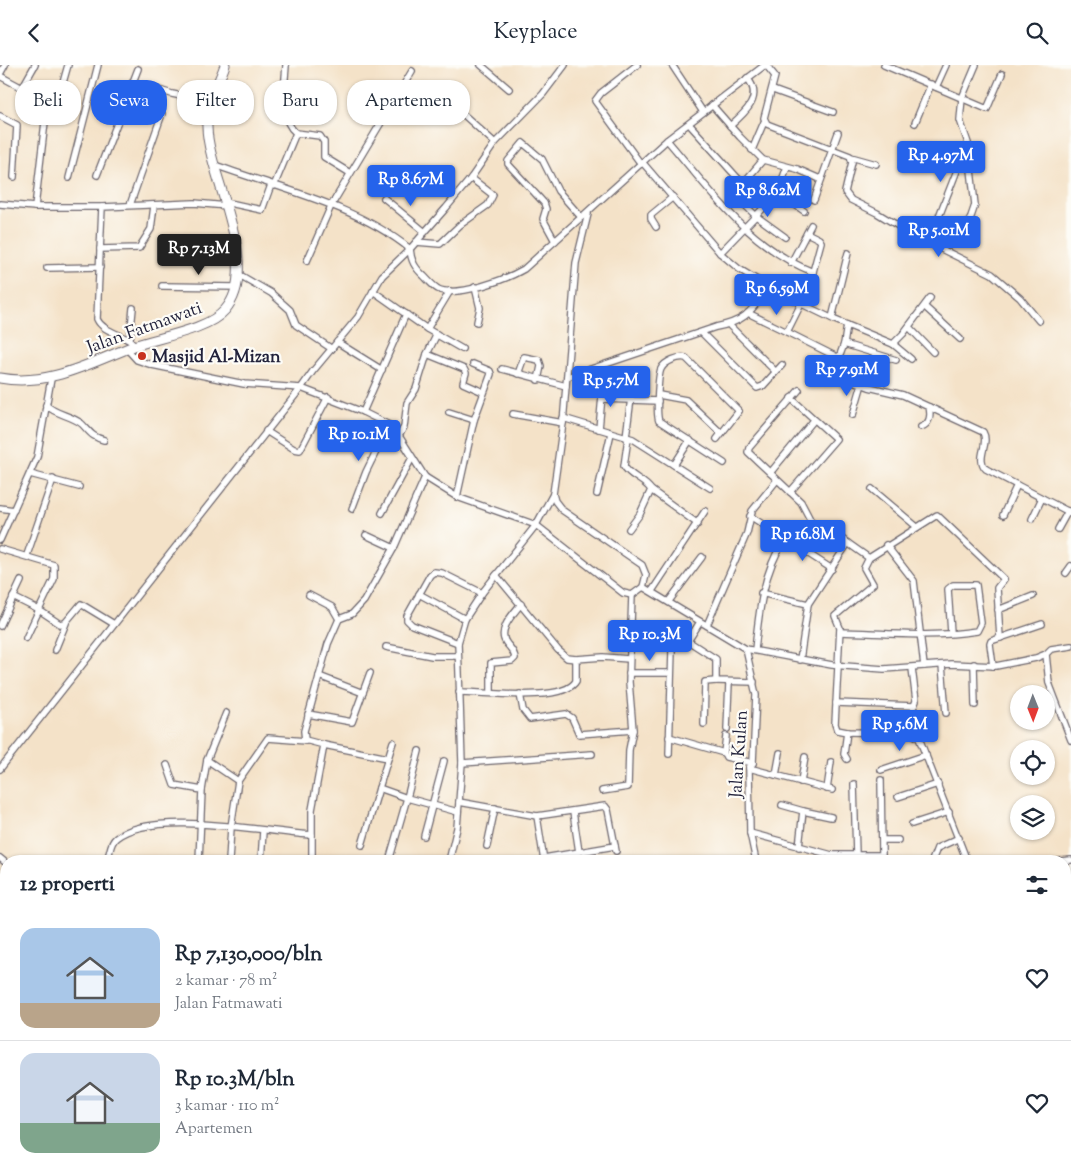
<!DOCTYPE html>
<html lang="id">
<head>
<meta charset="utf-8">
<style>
	:root { --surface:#fff; --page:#f2f2f3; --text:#1f2937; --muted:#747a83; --line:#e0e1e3; --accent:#2563eb }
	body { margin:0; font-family:"Sorts Mill Goudy",serif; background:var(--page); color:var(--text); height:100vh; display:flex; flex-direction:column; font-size:19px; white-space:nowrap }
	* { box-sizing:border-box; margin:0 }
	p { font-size:16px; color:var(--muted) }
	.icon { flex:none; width:28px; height:28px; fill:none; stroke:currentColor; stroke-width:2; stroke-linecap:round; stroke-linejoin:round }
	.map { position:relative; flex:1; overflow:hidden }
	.side { position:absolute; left:0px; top:790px; width:1071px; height:321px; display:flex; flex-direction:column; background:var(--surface); border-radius:20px 20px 0 0; box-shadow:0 1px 4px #0004 }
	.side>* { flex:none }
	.top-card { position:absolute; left:15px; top:15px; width:500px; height:45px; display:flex; gap:10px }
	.needle { width:32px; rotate:179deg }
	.buttons { position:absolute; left:1010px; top:620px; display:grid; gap:10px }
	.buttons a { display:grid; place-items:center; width:45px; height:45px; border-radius:50%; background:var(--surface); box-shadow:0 1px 4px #0004; font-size:25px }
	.price { position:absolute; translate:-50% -42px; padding:0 11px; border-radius:5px; background:var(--accent); color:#fff; font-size:16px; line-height:32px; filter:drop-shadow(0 1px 2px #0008) }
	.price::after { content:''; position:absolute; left:50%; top:30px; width:15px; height:11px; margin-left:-8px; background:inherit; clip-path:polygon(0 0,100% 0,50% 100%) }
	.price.active { background:#222; color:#fff }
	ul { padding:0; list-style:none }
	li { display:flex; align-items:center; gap:15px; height:125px; padding:0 20px }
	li+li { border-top:1px solid var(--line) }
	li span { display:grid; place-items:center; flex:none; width:140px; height:100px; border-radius:15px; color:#555 }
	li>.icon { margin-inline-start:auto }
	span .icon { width:60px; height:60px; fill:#fffc; stroke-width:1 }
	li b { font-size:21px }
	h2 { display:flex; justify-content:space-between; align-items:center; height:60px; padding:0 20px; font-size:21px }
	.pill { padding:0 18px; border-radius:20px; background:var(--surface); box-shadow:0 1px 4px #0004; font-size:18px; line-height:45px }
	.pill.active { background:var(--accent); color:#fff }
	header { display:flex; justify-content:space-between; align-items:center; height:65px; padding:0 20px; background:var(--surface); font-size:22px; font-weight:600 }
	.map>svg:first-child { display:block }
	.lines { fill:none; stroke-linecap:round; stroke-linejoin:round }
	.street-casing { stroke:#6c656c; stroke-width:8 }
	.secondary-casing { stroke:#6c656c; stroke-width:11 }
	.street { stroke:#fff; stroke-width:5.5 }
	.secondary { stroke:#fff; stroke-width:9 }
	.poi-dot { fill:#c8321e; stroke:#fdfcf7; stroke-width:2 }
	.labels { text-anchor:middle; stroke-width:4.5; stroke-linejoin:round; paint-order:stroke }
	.street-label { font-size:18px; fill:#22223b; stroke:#fdfcf7 }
	.poi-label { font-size:18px; font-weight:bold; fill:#22223b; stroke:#fdfcf7; text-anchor:start }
</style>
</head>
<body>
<header><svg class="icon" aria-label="back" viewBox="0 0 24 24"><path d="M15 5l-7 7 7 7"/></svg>Keyplace<svg class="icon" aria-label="search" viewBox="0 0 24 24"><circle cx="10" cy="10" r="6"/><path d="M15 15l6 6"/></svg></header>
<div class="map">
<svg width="1071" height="1111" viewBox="0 0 1071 1111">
	<rect width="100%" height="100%" fill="#fdfcf7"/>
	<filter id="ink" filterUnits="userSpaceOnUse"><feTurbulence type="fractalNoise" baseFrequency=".02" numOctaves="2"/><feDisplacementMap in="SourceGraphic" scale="10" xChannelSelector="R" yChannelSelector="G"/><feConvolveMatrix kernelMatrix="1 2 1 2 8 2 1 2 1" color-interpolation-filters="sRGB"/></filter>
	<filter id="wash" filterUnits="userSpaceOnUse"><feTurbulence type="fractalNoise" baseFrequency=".0096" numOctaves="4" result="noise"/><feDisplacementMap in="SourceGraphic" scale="20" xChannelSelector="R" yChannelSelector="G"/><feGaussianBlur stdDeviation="1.12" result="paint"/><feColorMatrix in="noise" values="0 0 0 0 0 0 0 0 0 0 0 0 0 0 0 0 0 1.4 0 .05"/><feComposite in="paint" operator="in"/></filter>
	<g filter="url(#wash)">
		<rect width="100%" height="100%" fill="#f4e2c8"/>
	</g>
	<g filter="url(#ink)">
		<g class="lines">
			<g class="street-casing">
				<g id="street">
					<path d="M68,0L55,46L45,57L35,142H102"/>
					<path d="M481,0L509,24"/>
					<path d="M637,0L601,28L595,36L641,99"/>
					<path d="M672,0L703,47"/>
					<path d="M766,0L775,11L764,53L767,59L850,91L852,97L845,127L851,135L877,148L915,171L992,209L1020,233L1039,256"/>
					<path d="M884,0L987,44L1002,9"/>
					<path d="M0,9L5,0"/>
					<path d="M0,11L26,25"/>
					<path d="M133,17L172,29L211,37"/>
					<path d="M433,22L495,78"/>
					<path d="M936,22L946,0"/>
					<path d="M22,23L35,0"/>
					<path d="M773,25L833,47"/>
					<path d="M712,40L740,72L763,95L797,104L820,114"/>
					<path d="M0,51L17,60L14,112"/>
					<path d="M915,58L931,19"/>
					<path d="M689,59L743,119"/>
					<path d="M730,61C745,48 764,32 747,13"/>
					<path d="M296,68L320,71L324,77V92L350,108"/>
					<path d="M667,75C711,126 748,181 813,207"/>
					<path d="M752,85L764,57"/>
					<path d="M851,92L876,99"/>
					<path d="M763,95L734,129L756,151L785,172"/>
					<path d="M643,98L720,188L739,204L777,227L835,255L893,279L911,294"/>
					<path d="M215,100C280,124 356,140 410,184"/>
					<path d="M97,110L138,4"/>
					<path d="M69,113L98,0"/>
					<path d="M274,121L296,68C278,53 285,21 286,0"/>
					<path d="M778,128L804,146"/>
					<path d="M384,133L425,167"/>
					<path d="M814,135L838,68"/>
					<path d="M225,137L262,145L271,120"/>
					<path d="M0,139L35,142"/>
					<path d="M130,140L162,49"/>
					<path d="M656,162L651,154V150L673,132"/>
					<path d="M934,164L967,80"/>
					<path d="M964,172L975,140L968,78L960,55L962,33L976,0"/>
					<path d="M555,176L543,154L546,144L544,138L508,99V96L523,78L542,94L558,126L581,152"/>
					<path d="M416,177L440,179L460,160L488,140L493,130L471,113"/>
					<path d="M100,184L139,183L151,164L154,141"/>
					<path d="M410,184C411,196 415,203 424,211C428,215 433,221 438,224C457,233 507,214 524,204L667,75L765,0"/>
					<path d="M720,188L777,129L787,102"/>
					<path d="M307,196L331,141L412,6"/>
					<path d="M791,198L811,160"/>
					<path d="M47,203L100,202"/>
					<path d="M238,209L271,228L290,245L296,260L332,284"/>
					<path d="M162,221L237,222"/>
					<path d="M475,222L480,243L477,257"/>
					<path d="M373,226L427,264"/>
					<path d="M450,226L427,264L462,284"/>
					<path d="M804,240L821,177L819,174L807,168"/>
					<path d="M925,242L960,274"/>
					<path d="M748,248L787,267L801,239"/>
					<path d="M832,253L848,188"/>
					<path d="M847,260L844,279L833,309L869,322L903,330L983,367C990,379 975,393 986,404L1071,448"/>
					<path d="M730,261L775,306"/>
					<path d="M909,262L933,287"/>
					<path d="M787,267L839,293"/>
					<path d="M702,268L757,323L763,321L782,300"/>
					<path d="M130,274L133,243"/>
					<path d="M337,277L382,305"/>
					<path d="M844,279L896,295"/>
					<path d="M893,279L903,269L930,233"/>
					<path d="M136,281C126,269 103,268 97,254L102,142L194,138L227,141"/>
					<path d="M127,284L137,295L152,300L244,319L301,323L363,347L389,360L399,371L425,412L457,432L536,460L623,528L632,530L643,522L746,584L832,600L884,604L951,599L996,601L1036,593L1046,589L1051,584L1071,581"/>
					<path d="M427,289L464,304L466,308L463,318L483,327"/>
					<path d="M502,304L566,321"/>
					<path d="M518,309L524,292L539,295L541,301L538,315"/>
					<path d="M567,312L716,262C747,256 751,246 769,222"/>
					<path d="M799,325L749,383L748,387L801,437L813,460L835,469L869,493"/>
					<path d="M659,330L686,335L721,368"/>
					<path d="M602,334L658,336"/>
					<path d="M46,340C56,350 71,350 82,359C90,367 92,372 104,375"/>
					<path d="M363,347L406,249"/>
					<path d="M449,347L474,355"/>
					<path d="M513,349L563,358"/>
					<path d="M853,350L862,319"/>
					<path d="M563,353L633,374L710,423"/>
					<path d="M921,362C930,359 931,350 929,342"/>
					<path d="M599,364L603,320"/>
					<path d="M266,366L294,384L300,385L328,332"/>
					<path d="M399,371L404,362L407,338L416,324L427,289L437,269"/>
					<path d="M626,372L634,310"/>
					<path d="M628,373L624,401C630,412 645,415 651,425L640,449L629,464"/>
					<path d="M717,374L739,346L686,293C679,291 665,296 661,304C658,310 656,350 659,356L724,398"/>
					<path d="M674,400L690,375"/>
					<path d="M770,408L814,355"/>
					<path d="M30,409L79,422"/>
					<path d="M872,424L917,462"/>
					<path d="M651,425L698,459"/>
					<path d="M790,427L836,374L791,333"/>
					<path d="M553,429L555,436L562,445L642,500L646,510L643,522"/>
					<path d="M597,429L611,368"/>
					<path d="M457,432L474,355L491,309L490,306L473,299"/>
					<path d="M0,443L14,445"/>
					<path d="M352,444L366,407L389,360"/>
					<path d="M382,448L412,393"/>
					<path d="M1003,450L1017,420"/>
					<path d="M750,451L832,504"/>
					<path d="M1032,454L1042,433"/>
					<path d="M1058,464L1068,446"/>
					<path d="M366,470L394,483"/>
					<path d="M0,475L37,392L51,314"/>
					<path d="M886,480L914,516L924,601"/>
					<path d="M0,484L54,500V514L39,545L60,559L65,558L81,539L114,559"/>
					<path d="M27,490L53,414"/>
					<path d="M1066,508L1071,501"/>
					<path d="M496,510L558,585L567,593L576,594"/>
					<path d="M652,526L705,446"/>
					<path d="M761,528L808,539L800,595"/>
					<path d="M419,529L465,554"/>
					<path d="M309,530L332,542L339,554"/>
					<path d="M13,532L39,545L26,573"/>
					<path d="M669,536L702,492"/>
					<path d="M808,539L848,478"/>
					<path d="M998,545L1033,531"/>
					<path d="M700,557L688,576L716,594V616L754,617"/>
					<path d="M707,560L747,468L752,446L777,415"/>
					<path d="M0,561L21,516"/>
					<path d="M840,567C885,568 933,573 977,566L981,558L976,520H953L948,524L951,568"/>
					<path d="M458,578L412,560L407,555V551L430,510L434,507L442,508L482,528"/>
					<path d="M386,582L432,591H458"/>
					<path d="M746,584L756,630L753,698L749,703L750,768L756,796"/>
					<path d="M55,585L66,558"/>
					<path d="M755,585C759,545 763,508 785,473"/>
					<path d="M1046,589L1049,618L1071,675"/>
					<path d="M974,599L975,640"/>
					<path d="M942,600L946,648"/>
					<path d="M993,601L990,579L991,576L1042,559"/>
					<path d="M629,608H671"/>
					<path d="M319,611L363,628"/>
					<path d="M459,627C482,627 564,638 576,616V594L603,592L629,594"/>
					<path d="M491,627V598L512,596L515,593C514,586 511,584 507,579C496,566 513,549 521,539"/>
					<path d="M520,629L523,645L530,654L566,649L572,653L579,669L633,665"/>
					<path d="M836,638L914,641L916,636L912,603"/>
					<path d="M308,649L352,657L370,608"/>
					<path d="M704,659L705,617L716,616"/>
					<path d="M727,664L729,618"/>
					<path d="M726,671L724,688L726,692L753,698"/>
					<path d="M669,672L724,688"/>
					<path d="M324,680L388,693"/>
					<path d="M419,686L407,733L458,747"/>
					<path d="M669,689L672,585"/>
					<path d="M847,694L844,689L847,667"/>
					<path d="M207,695L238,716"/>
					<path d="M462,698L592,689"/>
					<path d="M167,700L174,720L202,725"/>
					<path d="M749,703L832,725"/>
					<path d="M0,704L301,323L313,306L358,252L382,211L410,184L446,143L471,113L495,78L543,29L565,0"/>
					<path d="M881,705L926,690"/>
					<path d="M776,710L780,688"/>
					<path d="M801,717L805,692"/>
					<path d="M854,719L856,790"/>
					<path d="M379,723L393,677"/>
					<path d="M827,724L831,697"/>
					<path d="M602,726L628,722L629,685L633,665L629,617L632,530"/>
					<path d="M898,732L938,719"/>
					<path d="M459,737L537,751L605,741L608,745L616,786"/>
					<path d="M782,740L803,746L799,782"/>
					<path d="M803,746L831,752"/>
					<path d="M573,747L579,787"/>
					<path d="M537,751L544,796"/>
					<path d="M912,759L949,747"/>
					<path d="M750,768L832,790V796"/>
					<path d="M424,771L444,696"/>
					<path d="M883,775H898"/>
					<path d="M362,780L379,723L407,733L389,796"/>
					<path d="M487,781L495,743"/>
					<path d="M832,790H882L881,715"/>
					<path d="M0,793L6,798"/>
					<path d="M544,793L615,781"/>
					<path d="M723,793L724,796"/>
					<path d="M105,796C112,789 108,780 116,773C151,744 266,767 312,770"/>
					<path d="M199,796L202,725L207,695L226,648"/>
					<path d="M229,796L231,762L238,716L268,673L306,676"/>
					<path d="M261,796L263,766"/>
					<path d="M312,796V745L324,680L305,675L304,666L328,579L339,554L352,549L364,536L394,483L425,412"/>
					<path d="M449,796L457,763L462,698L458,578L465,554L482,528L536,460L553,429L563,358L576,198L588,149"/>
					<path d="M932,796L937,783L959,773"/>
					<path d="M967,796L919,673L911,668L847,667L837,665L835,659L840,563L835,551L873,519L864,503L869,493L937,450L1004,514L997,523L1000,573"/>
					<path d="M1060,796L1071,795"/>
					<path d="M1065,818H1071"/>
					<path d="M1065,840L1071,839"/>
					<path d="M1065,863H1071"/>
					<path d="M1065,883H1071"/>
					<path d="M1065,907L1071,908"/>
					<path d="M1065,930L1071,932"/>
					<path d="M1065,1084L1071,1085"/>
					<path d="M689,1105L691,1111"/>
					<path d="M799,1105L800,1111"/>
					<path d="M834,1105L835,1111"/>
					<path d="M869,1105L870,1111"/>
					<path d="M905,1105V1111"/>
					<path d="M321,1111L322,1105"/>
					<path d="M401,1111V1105"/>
					<path d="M651,1111L656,1105"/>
				</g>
			</g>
			<g class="secondary-casing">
				<path id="secondary" d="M0,313C48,322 90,298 134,281C159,272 208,265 225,245C263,201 208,111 207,62C206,40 218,20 225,0"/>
			</g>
			<use href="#street" class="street"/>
			<use href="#secondary" class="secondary"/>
		</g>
	</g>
	<circle class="poi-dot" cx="142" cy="291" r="5"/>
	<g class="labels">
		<g class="street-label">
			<text transform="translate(144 262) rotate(-20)" y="6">Jalan Fatmawati</text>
			<text transform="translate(738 689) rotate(-86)" y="6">Jalan Kulan</text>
		</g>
		<g class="poi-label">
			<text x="152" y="297">Masjid Al-Mizan</text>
		</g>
	</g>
</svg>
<div class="buttons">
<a><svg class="needle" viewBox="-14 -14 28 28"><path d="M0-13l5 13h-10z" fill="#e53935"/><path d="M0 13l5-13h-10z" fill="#747a83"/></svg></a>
<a><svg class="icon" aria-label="locate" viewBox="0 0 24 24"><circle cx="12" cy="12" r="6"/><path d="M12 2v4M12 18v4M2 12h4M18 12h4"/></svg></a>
<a><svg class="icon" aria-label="layers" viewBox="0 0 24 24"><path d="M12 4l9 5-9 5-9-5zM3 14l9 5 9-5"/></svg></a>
</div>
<b class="price" style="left:941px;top:118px">Rp 4.97M</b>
<b class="price" style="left:411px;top:142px">Rp 8.67M</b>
<b class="price" style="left:768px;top:153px">Rp 8.62M</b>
<b class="price" style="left:939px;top:193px">Rp 5.01M</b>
<b class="price active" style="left:199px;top:211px">Rp 7.13M</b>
<b class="price" style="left:777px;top:251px">Rp 6.59M</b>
<b class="price" style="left:847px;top:332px">Rp 7.91M</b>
<b class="price" style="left:611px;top:343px">Rp 5.7M</b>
<b class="price" style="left:359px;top:397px">Rp 10.1M</b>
<b class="price" style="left:803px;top:497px">Rp 16.8M</b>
<b class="price" style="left:650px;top:597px">Rp 10.3M</b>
<b class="price" style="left:900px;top:687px">Rp 5.6M</b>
<div class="top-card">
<a class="pill">Beli</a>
<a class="pill active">Sewa</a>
<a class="pill">Filter</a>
<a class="pill">Baru</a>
<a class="pill">Apartemen</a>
</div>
<section class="side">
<h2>12 properti<svg class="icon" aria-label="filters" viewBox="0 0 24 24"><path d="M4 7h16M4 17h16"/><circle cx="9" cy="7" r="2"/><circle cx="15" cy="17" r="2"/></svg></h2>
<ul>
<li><span style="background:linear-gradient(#a9c7e8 75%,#b9a48a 0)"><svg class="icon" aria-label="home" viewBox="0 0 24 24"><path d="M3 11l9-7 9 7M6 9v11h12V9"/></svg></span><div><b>Rp 7,130,000/bln</b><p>2 kamar · 78 m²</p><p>Jalan Fatmawati</p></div><svg class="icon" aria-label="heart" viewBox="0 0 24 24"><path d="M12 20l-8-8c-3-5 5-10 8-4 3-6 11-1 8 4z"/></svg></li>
<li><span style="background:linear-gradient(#c9d6e8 70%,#7fa58c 0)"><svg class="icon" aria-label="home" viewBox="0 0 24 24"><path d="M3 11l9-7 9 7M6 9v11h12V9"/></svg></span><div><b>Rp 10.3M/bln</b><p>3 kamar · 110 m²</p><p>Apartemen</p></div><svg class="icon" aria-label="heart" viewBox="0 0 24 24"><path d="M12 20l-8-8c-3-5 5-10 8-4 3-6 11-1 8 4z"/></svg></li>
</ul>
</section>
</div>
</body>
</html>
